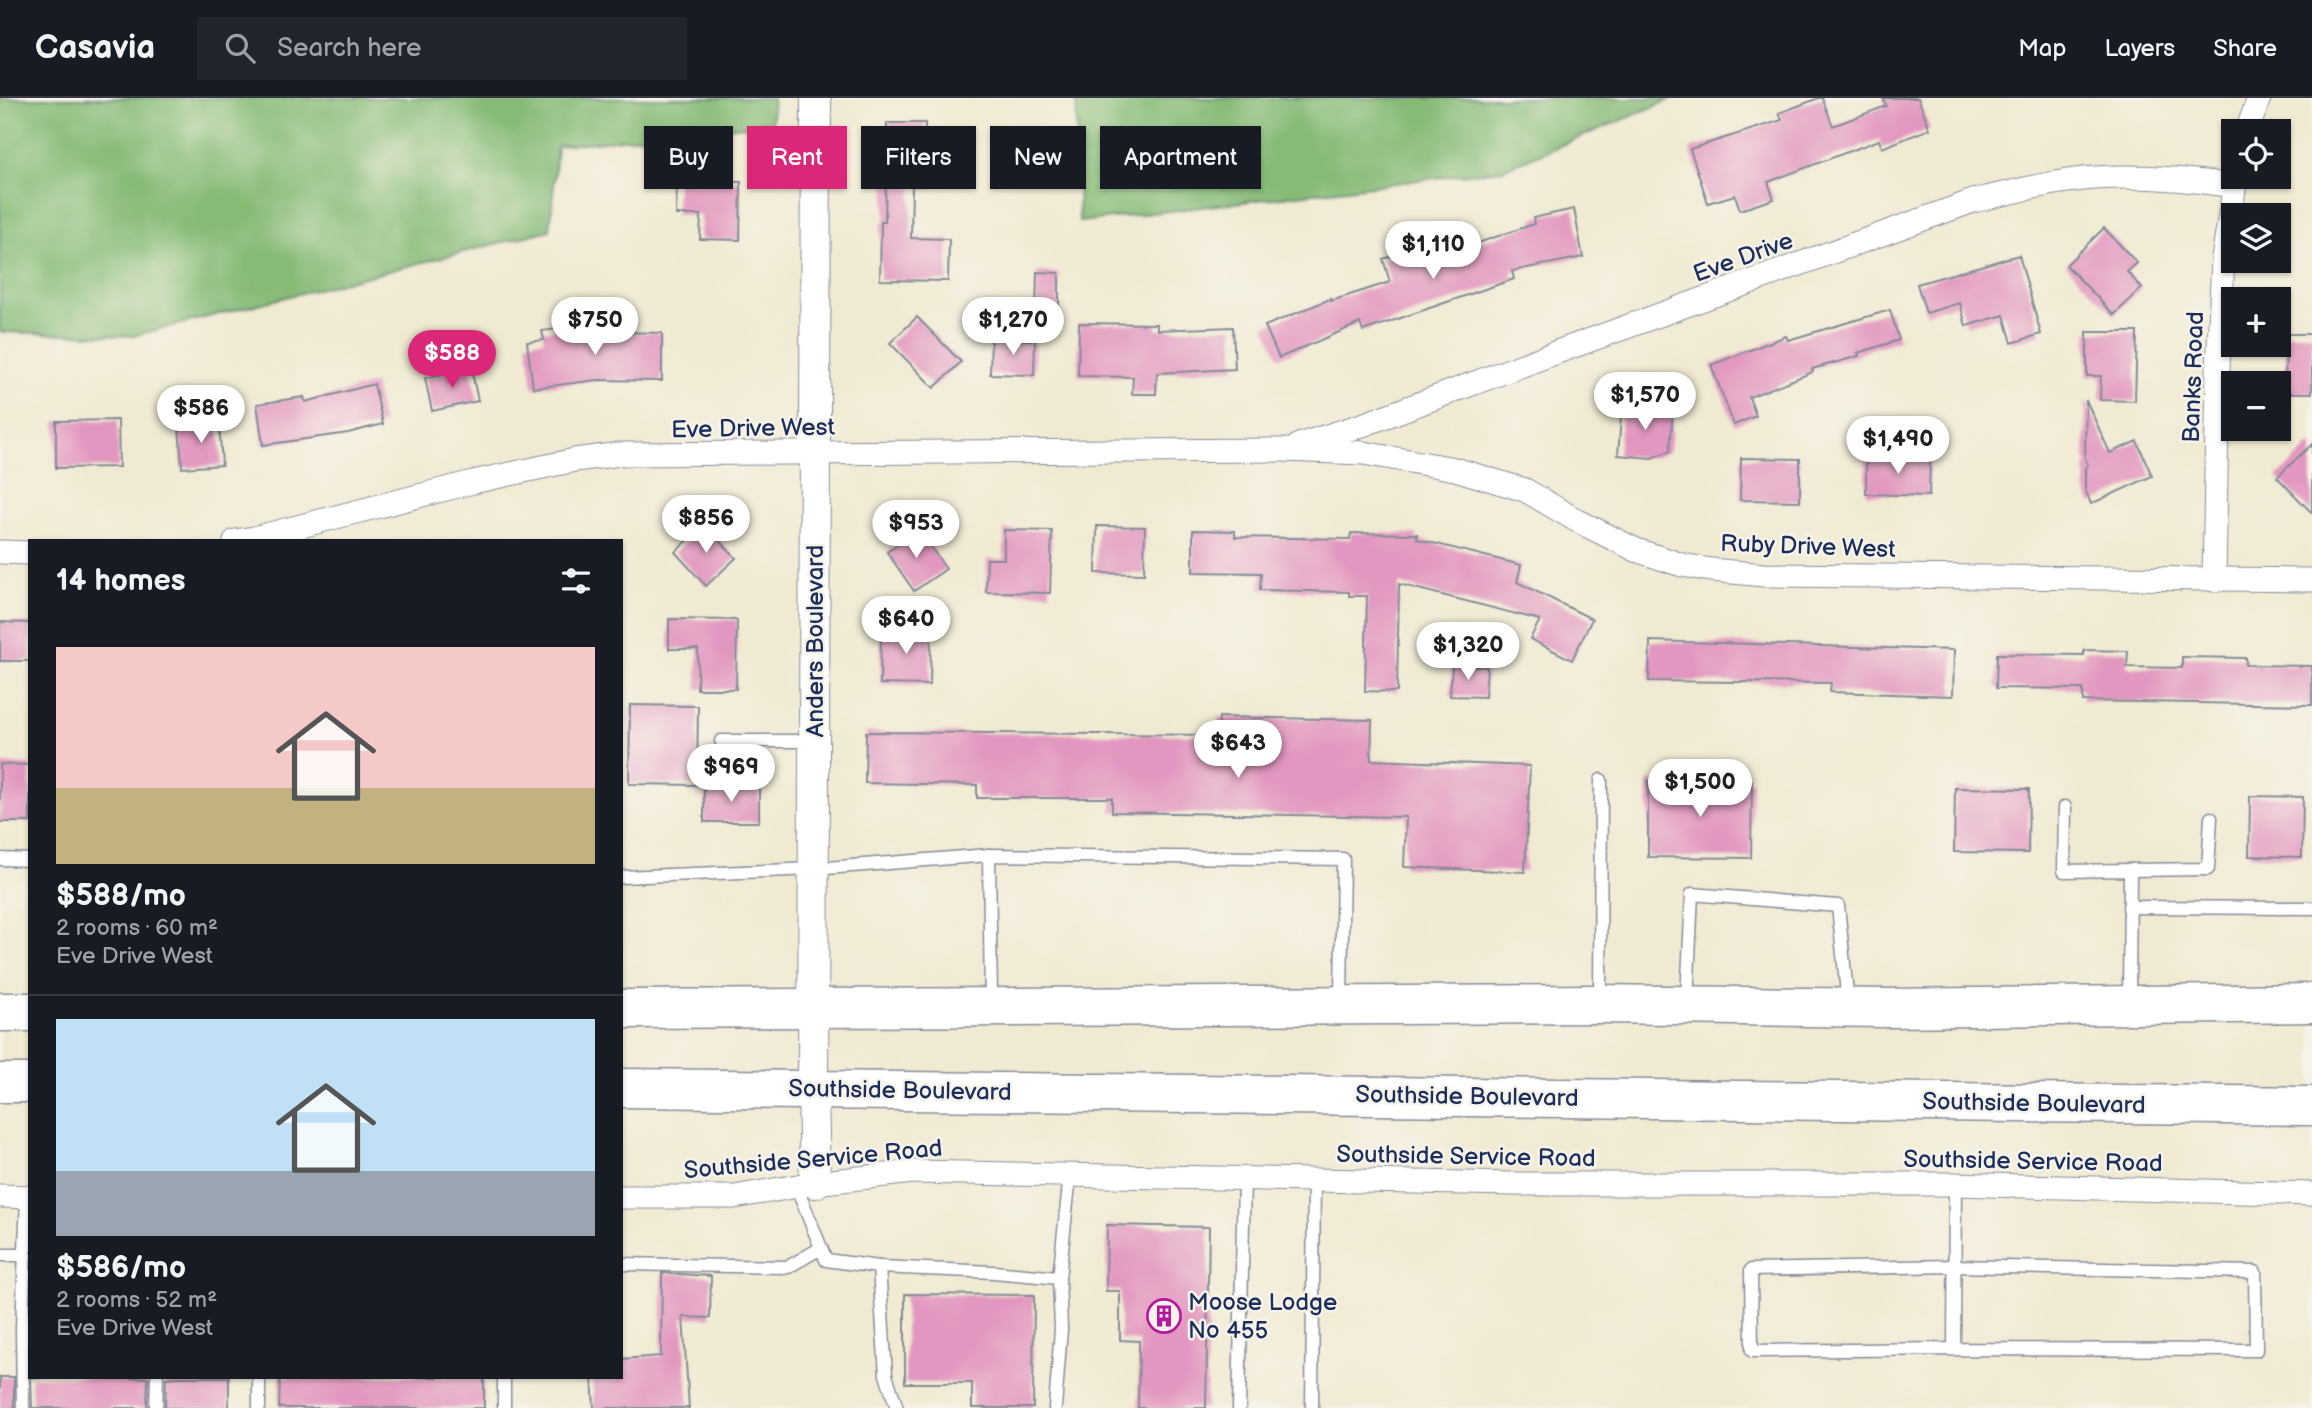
<!DOCTYPE html>
<html lang="en">
<head>
<meta charset="utf-8">
<style>
	:root { --surface:#171b24; --page:#20242c; --text:#f1f3f6; --muted:#9ea1a6; --line:#363941; --accent:#db2777 }
	body { margin:0; font-family:"Balsamiq Sans",sans-serif; background:var(--page); color:var(--text); height:100vh; display:flex; flex-direction:column; font-size:26px; white-space:nowrap }
	* { box-sizing:border-box; margin:0 }
	p { font-size:23px; color:var(--muted) }
	.icon { flex:none; width:38px; height:38px; fill:none; stroke:currentColor; stroke-width:2; stroke-linecap:round; stroke-linejoin:round }
	.map { position:relative; flex:1; overflow:hidden }
	.sheet { position:absolute; left:28px; top:441px; width:595px; height:840px; display:flex; flex-direction:column; background:var(--surface); border-radius:0px; box-shadow:0 2px 5px #0004 }
	.sheet>* { flex:none }
	.guide { position:absolute; left:644px; top:28px; width:665px; height:63px; display:flex; gap:14px }
	.tools { position:absolute; left:2221px; top:21px; display:grid; gap:14px }
	.tools a { display:grid; place-items:center; width:70px; height:70px; border-radius:0px; background:var(--surface); box-shadow:0 2px 5px #0004; font-size:35px }
	.price { position:absolute; translate:-50% -60px; padding:0 16px; border-radius:24px; background:#fff; color:#222; font-size:23px; line-height:46px; filter:drop-shadow(0 2px 4px #0008) }
	.price::after { content:''; position:absolute; left:50%; top:42px; width:21px; height:16px; margin-left:-10px; background:inherit; clip-path:polygon(0 0,100% 0,50% 100%) }
	.price.current { background:var(--accent); color:#fff }
	ul { padding:0; list-style:none }
	li { display:grid; align-content:center; gap:14px; height:371px; padding:0 28px }
	li+li { border-top:2px solid var(--line) }
	li span { display:grid; place-items:center; height:217px; border-radius:0px; color:#555 }
	li>.icon { margin-inline-start:auto }
	span .icon { width:126px; height:126px; fill:#fffc; stroke-width:1 }
	li b { font-size:30px }
	h2 { display:flex; justify-content:space-between; align-items:center; height:84px; padding:0 28px; font-size:30px }
	.chip { padding:0 24px; border-radius:0px; background:var(--surface); box-shadow:0 2px 5px #0004; font-size:24px; line-height:63px }
	.chip.current { background:var(--accent); color:#fff }
	header { display:flex; align-items:center; gap:42px; box-sizing:border-box; height:98px; padding:0 35px; background:var(--surface); border-bottom:2px solid var(--line) }
	header strong { font-size:33px }
	nav { display:flex; gap:38px; margin-inline-start:auto; font-size:24px }
	.search { width:490px; height:63px; background:var(--page); display:flex; align-items:center; gap:18px; box-sizing:border-box; padding:0 24px; border-radius:0px; color:var(--muted); font-size:26px }
	.map>svg:first-child { display:block }
	.forest { fill:#86bb76; stroke:#50756a; stroke-width:2 }
	.building { fill:#e297c0 }
	.lines { fill:none; stroke-linecap:round; stroke-linejoin:round }
	.service-casing { stroke:#868c98; stroke-width:15 }
	.minor-casing { stroke:#868c98; stroke-width:25 }
	.tertiary-casing { stroke:#868c98; stroke-width:32 }
	.trunk-casing { stroke:#868c98; stroke-width:41 }
	.service { stroke:#fff; stroke-width:12 }
	.minor { stroke:#fff; stroke-width:23 }
	.tertiary { stroke:#fff; stroke-width:30 }
	.trunk { stroke:#fff; stroke-width:38 }
	.labels { text-anchor:middle; stroke-width:5; stroke-linejoin:round; paint-order:stroke }
	.street-label { font-size:24px; fill:#1b2f5e; stroke:#f7f3e8 }
	.poi-label { font-size:24px; fill:#1b2f5e; stroke:#f7f3e8; text-anchor:start }
</style>
</head>
<body>
<header>
<strong>Casavia</strong>
<div class="search"><svg class="icon" aria-label="search" viewBox="0 0 24 24"><circle cx="10" cy="10" r="6"/><path d="M15 15l6 6"/></svg>Search here</div>
<nav><a>Map</a><a>Layers</a><a>Share</a></nav>
</header>
<div class="map">
<svg width="2312" height="1310" viewBox="0 0 2312 1310">
	<rect width="100%" height="100%" fill="#f7f3e8"/>
	<filter id="ink" filterUnits="userSpaceOnUse"><feTurbulence type="fractalNoise" baseFrequency=".0143" numOctaves="2"/><feDisplacementMap in="SourceGraphic" scale="14" xChannelSelector="R" yChannelSelector="G"/><feConvolveMatrix kernelMatrix="1 2 1 2 8 2 1 2 1" color-interpolation-filters="sRGB"/></filter>
	<filter id="wash" filterUnits="userSpaceOnUse"><feTurbulence type="fractalNoise" baseFrequency=".00686" numOctaves="4" result="noise"/><feDisplacementMap in="SourceGraphic" scale="28" xChannelSelector="R" yChannelSelector="G"/><feGaussianBlur stdDeviation="1.57" result="paint"/><feColorMatrix in="noise" values="0 0 0 0 0 0 0 0 0 0 0 0 0 0 0 0 0 1.4 0 .05"/><feComposite in="paint" operator="in"/></filter>
	<g filter="url(#wash)">
		<rect width="100%" height="100%" fill="#f0ead2"/>
		<g class="forest">
			<path d="M0,0H773L772,25L557,48L550,132L133,238L0,234Z"/>
			<path d="M1076,0H1674L1501,72L1079,124Z"/>
		</g>
		<g id="blocks">
			<g class="building">
				<path d="M1819,0H1822L1833,28L1886,8L1883,0H1918L1930,31L1882,50L1879,42L1768,84L1774,101L1740,112L1735,97L1708,105L1690,51L1782,22L1779,15Z"/>
				<path d="M887,25H925L924,88H912L911,140L949,141L948,183L880,182L881,124H885Z"/>
				<path d="M677,83L741,84L740,142L700,141L701,117H676Z"/>
				<path d="M1574,111L1583,159L1512,173L1514,181L1363,233L1360,225L1279,260L1265,228L1330,201L1331,203L1390,184L1383,161L1414,151L1419,165L1534,126L1533,120Z"/>
				<path d="M2104,130L2137,165L2127,174L2142,190L2114,217L2066,167Z"/>
				<path d="M2019,157L2041,236L2012,245L2004,217L1966,228L1960,205L1926,215L1917,186Z"/>
				<path d="M1037,174L1059,175V213H1036Z"/>
				<path d="M1890,212L1899,242L1858,255L1859,258L1812,271L1813,274L1749,299L1756,318L1734,327L1711,267L1786,238L1788,242Z"/>
				<path d="M917,219L961,264L934,290L890,245Z"/>
				<path d="M1079,225L1157,226V232L1233,229L1235,271L1157,275L1156,296H1132L1133,279L1078,278Z"/>
				<path d="M572,229L573,233L662,235V283L598,282L533,290L527,244L544,242L542,233Z"/>
				<path d="M2087,234H2137L2135,303L2100,302L2101,278H2087Z"/>
				<path d="M2286,236H2312V295H2285Z"/>
				<path d="M991,241L1035,242L1034,277L990,276Z"/>
				<path d="M471,270L478,303L432,313L425,280Z"/>
				<path d="M374,286L383,326L348,335L263,347L257,306L304,299L305,304Z"/>
				<path d="M2086,302L2110,355L2137,343L2152,378L2091,406L2085,391V369L2088,367L2085,361Z"/>
				<path d="M1622,307L1673,312L1670,353L1652,360L1618,357Z"/>
				<path d="M118,322L119,369L56,370V323Z"/>
				<path d="M219,324L222,367L182,370L179,328Z"/>
				<path d="M2312,346V415L2277,379Z"/>
				<path d="M1866,358L1930,359L1929,398L1866,396Z"/>
				<path d="M1741,360L1800,361V403L1740,402Z"/>
				<path d="M705,427L736,460L706,488L675,454Z"/>
				<path d="M1097,428L1145,429L1144,476L1096,475Z"/>
				<path d="M919,432L946,471L914,493L887,454Z"/>
				<path d="M1004,432L1052,433L1050,495L986,494L987,461H1004Z"/>
				<path d="M1193,432L1235,433V439L1350,441L1351,435L1417,436V441L1521,467L1517,484L1592,521L1572,562L1530,541L1540,522L1399,486L1397,594L1365,593L1367,498H1349V494L1260,492L1261,475L1193,474Z"/>
				<path d="M669,521L737,522L736,591H697L698,551H669Z"/>
				<path d="M0,524L30,525V563H0Z"/>
				<path d="M881,530L931,531L930,587L880,586Z"/>
				<path d="M1650,543L1954,552L1953,598L1830,594L1831,585L1649,583Z"/>
				<path d="M2084,552L2128,553L2127,569L2182,570V559L2246,560V567L2312,568V607L2083,603V591L1996,590L1997,556L2084,557Z"/>
				<path d="M1452,568L1487,569L1485,599L1450,598Z"/>
				<path d="M630,607L698,608L697,687L629,686Z"/>
				<path d="M1219,619L1372,622L1371,662L1530,668L1525,774L1404,769L1406,719L1112,714V700H977V687L865,685L866,634L1218,637Z"/>
				<path d="M0,666L30,667V724H0Z"/>
				<path d="M1648,683H1752L1751,760L1648,759Z"/>
				<path d="M704,688L759,689V724H704Z"/>
				<path d="M1955,690L2029,691L2028,755L1954,754Z"/>
				<path d="M2250,698L2303,699L2302,759L2249,758Z"/>
				<path d="M1107,1127L1209,1129L1206,1310H1138L1139,1243L1120,1242V1193H1106Z"/>
				<path d="M662,1175L711,1178L710,1220L683,1219L689,1310H594L592,1279H621V1261L661,1258Z"/>
				<path d="M905,1196L1034,1197L1033,1310H972V1285H905Z"/>
				<rect x="0" y="1279" width="14" height="31"/>
				<path d="M31,1279L148,1280L147,1310H32Z"/>
				<path d="M178,1279H229V1310H165L166,1280Z"/>
				<path d="M280,1279H484V1310H279Z"/>
			</g>
		</g>
	</g>
	<g filter="url(#ink)">
		<use href="#blocks" fill-opacity="0" stroke="#868c98" stroke-width="2"/>
		<g class="lines">
			<g class="service-casing">
				<g id="service">
					<path d="M721,643H815"/>
					<path d="M2065,709L2064,773L2130,772L2129,903"/>
					<path d="M989,757L991,904"/>
					<path d="M0,761L30,762"/>
					<path d="M2130,772L2208,771L2211,720"/>
					<path d="M621,779L814,771L989,757L1343,761L1341,902"/>
					<path d="M2129,809L2312,810"/>
					<path d="M1600,902L1601,682"/>
					<path d="M1687,903L1692,796L1838,808L1848,905"/>
					<path d="M796,1088L826,1162L879,1169"/>
					<path d="M0,1157H25"/>
					<path d="M621,1166L788,1169L821,1150"/>
					<path d="M1954,1251L1752,1253L1751,1172L1953,1168L2255,1174L2256,1252L1954,1251L1955,1086"/>
					<path d="M504,1279V1310"/>
					<path d="M23,1310L22,1230L27,1099"/>
					<path d="M156,1310L157,1279"/>
					<path d="M259,1310V1279"/>
					<path d="M897,1310L886,1277L879,1169L994,1174L1059,1180"/>
					<path d="M1055,1310L1061,1231L1059,1180L1070,1077"/>
					<path d="M1239,1310L1244,1080"/>
					<path d="M1312,1310L1314,1082"/>
				</g>
			</g>
			<g class="minor-casing">
				<g id="minor">
					<path d="M2247,33L2259,0"/>
					<path d="M1299,347L1365,326L1560,253L1973,103C2013,94 2053,83 2095,80C2141,77 2188,81 2234,88"/>
					<path d="M235,443L254,440L473,384L575,362L620,356L1282,352L1363,355L1455,371L1525,392L1576,422L1636,452L1682,467L1711,472L1764,477L2312,482"/>
					<path d="M0,454L30,455"/>
					<path d="M2214,482L2218,270L2223,161L2236,79"/>
					<path d="M0,1098L30,1099"/>
					<path d="M621,1099H734L815,1085L913,1074L1514,1086H1955L2312,1096"/>
				</g>
			</g>
			<g class="tertiary-casing">
				<path id="tertiary" d="M815,1085L813,991L816,0"/>
			</g>
			<g class="trunk-casing">
				<g id="trunk">
					<path d="M621,911L1600,906L1885,910L2312,905"/>
					<path d="M0,914H30"/>
					<path d="M0,985H30"/>
					<path d="M621,990L2312,1008"/>
				</g>
			</g>
			<use href="#service" class="service"/>
			<use href="#minor" class="minor"/>
			<use href="#tertiary" class="tertiary"/>
			<use href="#trunk" class="trunk"/>
		</g>
	</g>
	<defs>
		<g id="building-ring" transform="scale(1.75)"><circle r="9.5" fill="#f7f3e8" stroke="#b5179e" stroke-width="1.5"/><path d="M-4-6H4V6H1V3H-1V6H-4ZM-2.5-4.3h1.7v1.8h-1.7ZM.8-4.3h1.7v1.8H.8ZM-2.5-1h1.7V.8h-1.7ZM.8-1h1.7V.8H.8Z" fill="#b5179e"/></g>
	</defs>
	<g fill-rule="evenodd">
		<use href="#building-ring" x="1164" y="1218"/>
	</g>
	<g class="labels">
		<g class="street-label">
			<text transform="translate(1743 159) rotate(-20)" y="8">Eve Drive</text>
			<text transform="translate(2193 279) rotate(-88)" y="8">Banks Road</text>
			<text transform="translate(753 330) rotate(-1)" y="8">Eve Drive West</text>
			<text transform="translate(1808 448) rotate(2)" y="8">Ruby Drive West</text>
			<text transform="translate(815 543) rotate(-90)" y="8">Anders Boulevard</text>
			<text transform="translate(900 992) rotate(1)" y="8">Southside Boulevard</text>
			<text transform="translate(1467 998) rotate(1)" y="8">Southside Boulevard</text>
			<text transform="translate(2034 1005) rotate(1)" y="8">Southside Boulevard</text>
			<text transform="translate(1466 1058) rotate(1)" y="8">Southside Service Road</text>
			<text transform="translate(813 1061) rotate(-5)" y="8">Southside Service Road</text>
			<text transform="translate(2033 1063) rotate(1)" y="8">Southside Service Road</text>
		</g>
		<g class="poi-label">
			<text x="1188" y="1212">Moose Lodge<tspan x="1188" dy="28">No 455</tspan></text>
		</g>
	</g>
</svg>
<div class="tools">
<a><svg class="icon" aria-label="locate" viewBox="0 0 24 24"><circle cx="12" cy="12" r="6"/><path d="M12 2v4M12 18v4M2 12h4M18 12h4"/></svg></a>
<a><svg class="icon" aria-label="layers" viewBox="0 0 24 24"><path d="M12 4l9 5-9 5-9-5zM3 14l9 5 9-5"/></svg></a>
<a>+</a>
<a>−</a>
</div>
<b class="price" style="left:1433px;top:183px">$1,110</b>
<b class="price" style="left:595px;top:259px">$750</b>
<b class="price" style="left:1013px;top:259px">$1,270</b>
<b class="price current" style="left:452px;top:292px">$588</b>
<b class="price" style="left:1645px;top:334px">$1,570</b>
<b class="price" style="left:201px;top:347px">$586</b>
<b class="price" style="left:1898px;top:378px">$1,490</b>
<b class="price" style="left:706px;top:457px">$856</b>
<b class="price" style="left:916px;top:462px">$953</b>
<b class="price" style="left:906px;top:558px">$640</b>
<b class="price" style="left:1468px;top:584px">$1,320</b>
<b class="price" style="left:1238px;top:682px">$643</b>
<b class="price" style="left:731px;top:706px">$969</b>
<b class="price" style="left:1700px;top:721px">$1,500</b>
<div class="guide">
<a class="chip">Buy</a>
<a class="chip current">Rent</a>
<a class="chip">Filters</a>
<a class="chip">New</a>
<a class="chip">Apartment</a>
</div>
<section class="sheet">
<h2>14 homes<svg class="icon" aria-label="filters" viewBox="0 0 24 24"><path d="M4 7h16M4 17h16"/><circle cx="9" cy="7" r="2"/><circle cx="15" cy="17" r="2"/></svg></h2>
<ul>
<li><span style="background:linear-gradient(#f6c9c9 65%,#c2b280 0)"><svg class="icon" aria-label="home" viewBox="0 0 24 24"><path d="M3 11l9-7 9 7M6 9v11h12V9"/></svg></span><div><b>$588/mo</b><p>2 rooms · 60 m²</p><p>Eve Drive West</p></div></li>
<li><span style="background:linear-gradient(#bfe0f5 70%,#9aa5b1 0)"><svg class="icon" aria-label="home" viewBox="0 0 24 24"><path d="M3 11l9-7 9 7M6 9v11h12V9"/></svg></span><div><b>$586/mo</b><p>2 rooms · 52 m²</p><p>Eve Drive West</p></div></li>
</ul>
</section>
</div>
</body>
</html>
